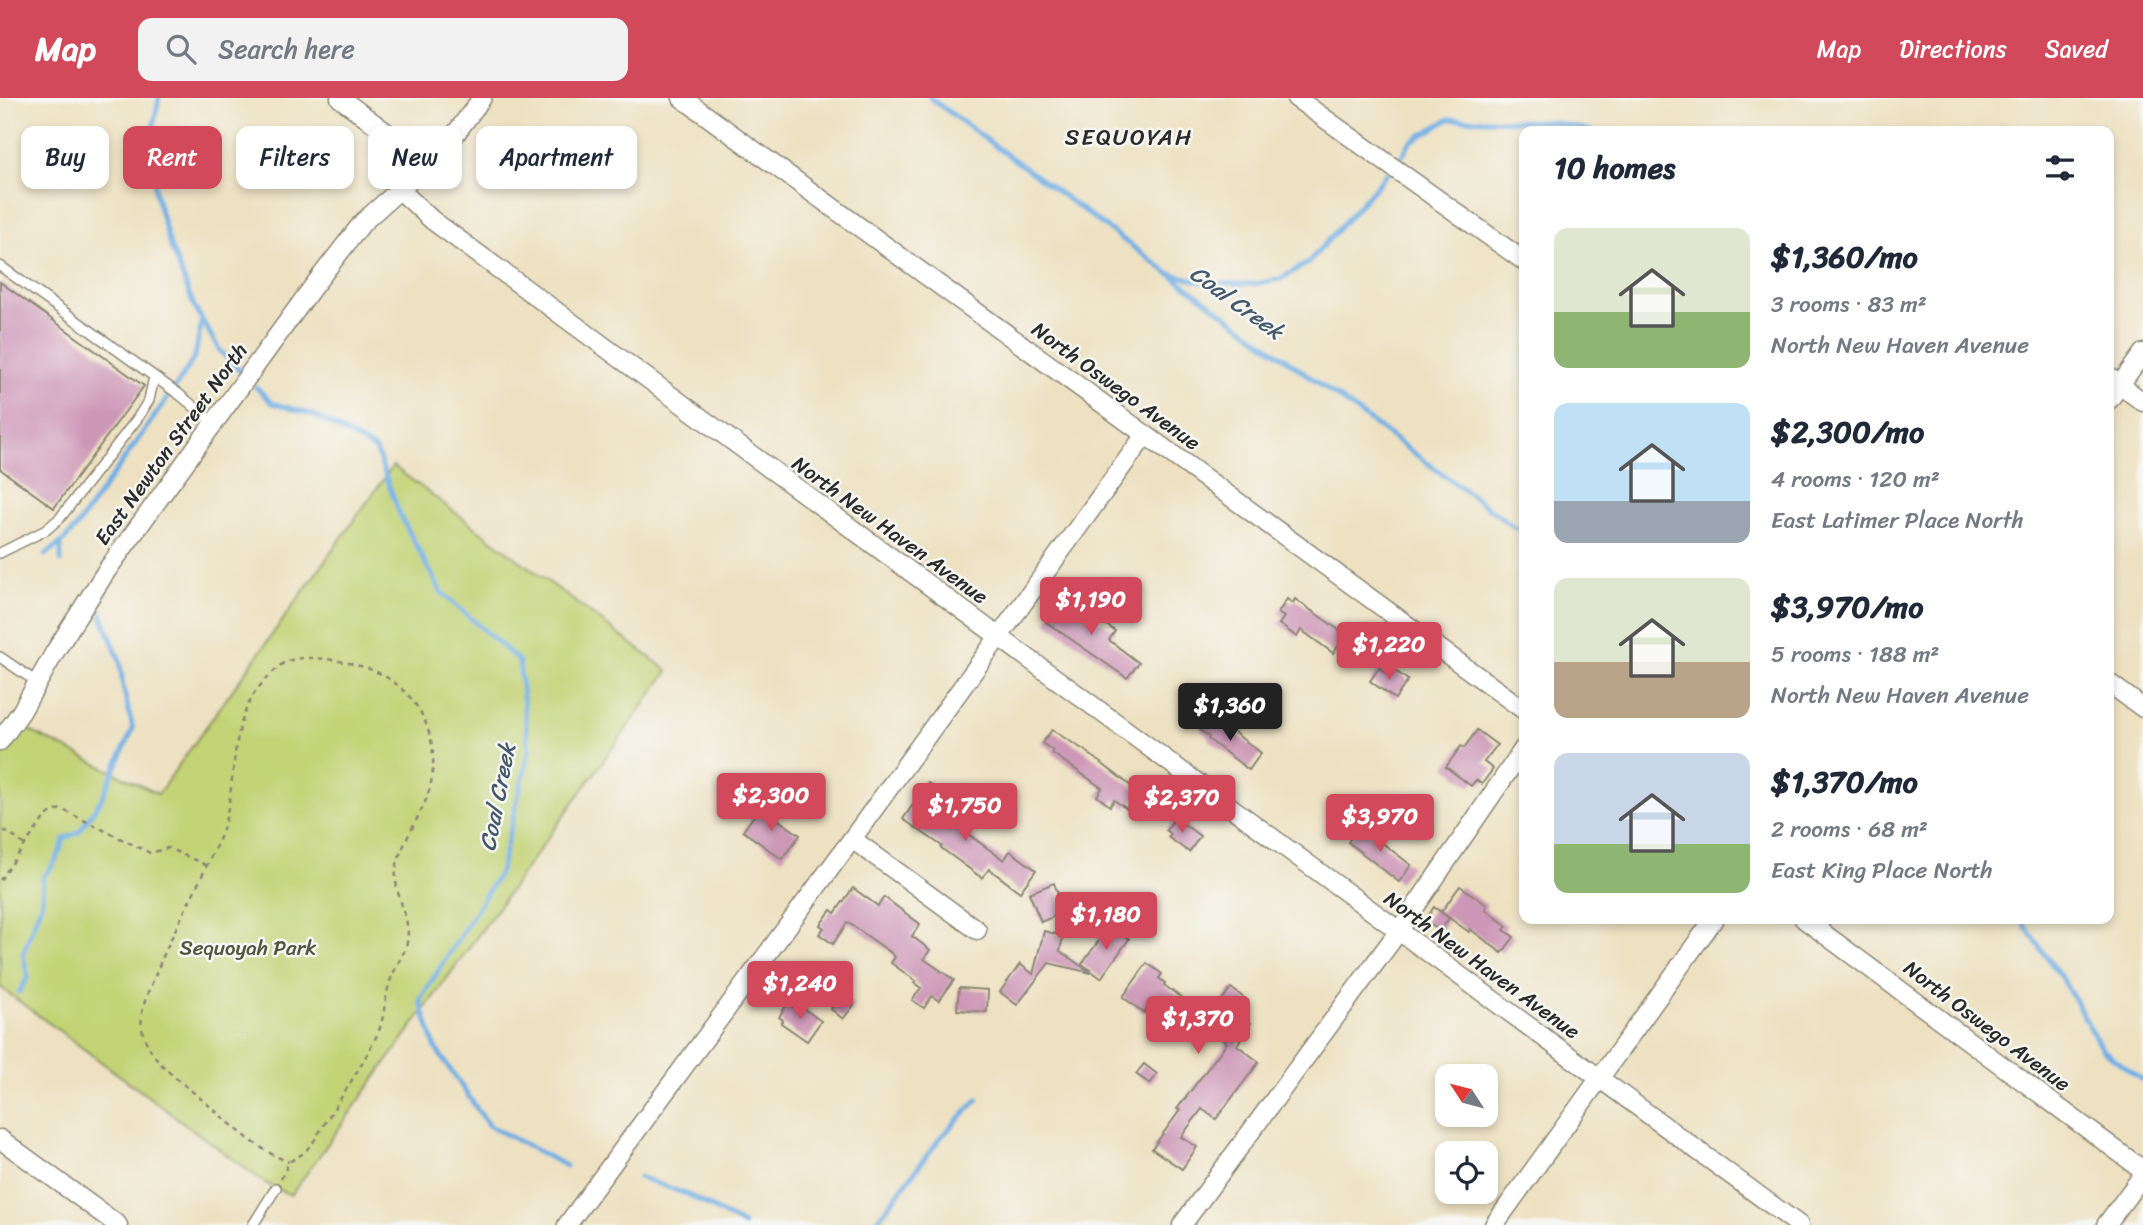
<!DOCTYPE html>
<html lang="en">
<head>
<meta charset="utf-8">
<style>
	:root { --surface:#fff; --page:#f2f2f3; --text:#1f2937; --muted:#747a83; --accent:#d1495b }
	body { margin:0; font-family:Sriracha,sans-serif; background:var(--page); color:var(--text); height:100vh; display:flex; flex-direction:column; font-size:26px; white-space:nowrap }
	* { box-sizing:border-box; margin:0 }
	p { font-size:23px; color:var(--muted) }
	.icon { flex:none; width:38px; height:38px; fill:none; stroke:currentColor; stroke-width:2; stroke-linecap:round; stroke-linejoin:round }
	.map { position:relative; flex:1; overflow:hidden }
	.panel { position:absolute; left:1519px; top:28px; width:595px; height:798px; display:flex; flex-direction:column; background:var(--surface); border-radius:14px; box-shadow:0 4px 10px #0003 }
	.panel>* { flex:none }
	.banner { position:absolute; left:21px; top:28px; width:665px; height:63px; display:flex; gap:14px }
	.needle { width:46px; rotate:306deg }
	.tools { position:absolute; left:1435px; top:966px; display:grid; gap:14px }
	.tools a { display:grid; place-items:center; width:63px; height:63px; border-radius:14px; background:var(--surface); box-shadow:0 4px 10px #0003; font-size:35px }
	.price { position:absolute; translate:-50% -60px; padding:0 16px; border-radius:7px; background:var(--accent); color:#fff; font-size:23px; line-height:46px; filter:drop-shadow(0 2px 4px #0008) }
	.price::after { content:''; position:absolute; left:50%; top:42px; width:21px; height:16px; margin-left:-10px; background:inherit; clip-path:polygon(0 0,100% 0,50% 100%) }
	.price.active { background:#222; color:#fff }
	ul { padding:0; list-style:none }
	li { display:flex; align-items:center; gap:21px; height:175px; padding:0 35px }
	li span { display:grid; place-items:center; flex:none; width:196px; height:140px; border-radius:14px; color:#555 }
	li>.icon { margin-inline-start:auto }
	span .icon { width:84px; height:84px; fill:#fffc; stroke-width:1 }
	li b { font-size:30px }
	h2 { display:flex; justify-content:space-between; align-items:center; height:84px; padding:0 35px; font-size:30px }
	.tag { padding:0 24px; border-radius:14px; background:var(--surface); box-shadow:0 4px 10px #0003; font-size:24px; line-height:63px }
	.tag.active { background:var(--accent); color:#fff }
	header { display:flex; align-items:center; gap:42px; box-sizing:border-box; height:98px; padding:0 35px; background:var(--accent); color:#fff }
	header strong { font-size:33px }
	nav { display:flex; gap:38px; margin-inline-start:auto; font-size:24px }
	.search { width:490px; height:63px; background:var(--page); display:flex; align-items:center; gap:18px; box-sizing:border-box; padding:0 24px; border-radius:14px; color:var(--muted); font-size:26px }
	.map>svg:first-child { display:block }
	.green { fill:#c3d376; stroke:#777f50; stroke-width:2 }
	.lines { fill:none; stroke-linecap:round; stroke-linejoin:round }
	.stream { stroke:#71afe4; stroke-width:5 }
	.building { fill:#cd97b8 }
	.lane-casing { stroke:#8c8676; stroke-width:12 }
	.street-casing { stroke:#8c8676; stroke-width:21 }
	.path { stroke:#8c8676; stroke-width:2.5; stroke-dasharray:5 5; stroke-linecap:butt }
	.lane { stroke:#fff; stroke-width:9 }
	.street { stroke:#fff; stroke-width:18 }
	.labels { text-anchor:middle; stroke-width:5; stroke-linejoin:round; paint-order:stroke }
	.street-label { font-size:21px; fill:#2b2b2b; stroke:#f6f6f2 }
	.park-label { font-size:21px; fill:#51553e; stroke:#f6f6f2 }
	.neighbourhood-label { font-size:23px; letter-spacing:2px; fill:#2b2b2b; stroke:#f6f6f2 }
	.water-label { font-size:23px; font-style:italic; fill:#44596c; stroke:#f6f6f2 }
</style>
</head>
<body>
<header>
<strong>Map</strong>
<div class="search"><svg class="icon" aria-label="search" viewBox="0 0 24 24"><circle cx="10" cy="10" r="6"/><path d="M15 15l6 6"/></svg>Search here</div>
<nav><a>Map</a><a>Directions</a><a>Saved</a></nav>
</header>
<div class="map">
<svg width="2143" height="1127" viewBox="0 0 2143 1127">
	<rect width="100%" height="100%" fill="#f6f6f2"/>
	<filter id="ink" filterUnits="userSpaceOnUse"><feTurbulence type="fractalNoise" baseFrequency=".0143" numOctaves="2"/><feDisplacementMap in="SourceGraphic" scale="14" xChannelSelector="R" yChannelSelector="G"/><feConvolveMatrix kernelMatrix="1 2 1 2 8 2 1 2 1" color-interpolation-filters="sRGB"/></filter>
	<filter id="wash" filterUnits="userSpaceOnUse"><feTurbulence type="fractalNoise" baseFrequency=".00686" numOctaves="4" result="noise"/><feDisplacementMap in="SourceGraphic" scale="28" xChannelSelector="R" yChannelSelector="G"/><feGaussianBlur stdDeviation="1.57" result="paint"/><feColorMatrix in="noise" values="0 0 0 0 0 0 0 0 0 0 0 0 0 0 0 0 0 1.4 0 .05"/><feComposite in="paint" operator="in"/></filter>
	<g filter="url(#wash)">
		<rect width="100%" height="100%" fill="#ede1c1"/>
		<path class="green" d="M393,368L668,573L291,1097L265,1085L0,889V660L22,629L158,696Z"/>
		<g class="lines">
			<g class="stream">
				<path d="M159,0L153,30L155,93L169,144L194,208L220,253L241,274"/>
				<path d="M930,0L1524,436"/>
				<path d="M1172,176L1206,185L1255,186L1280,181L1308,165L1379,85L1404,55L1410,44L1449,21L1552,24L1592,33"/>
				<path d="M256,289L272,305L314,317L376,352L400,417L441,494L519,563L529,654L500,774L420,902L435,949L488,1027L566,1068"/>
				<path d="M61,445V463"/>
				<path d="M45,457L61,445L74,432L183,278L195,258L202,222"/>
				<path d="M2020,821L2065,885L2102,951L2143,983"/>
				<path d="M19,894L28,879L23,856L42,803L43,779C54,768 60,757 64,741L79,734L101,702L133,631L123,589L120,563L99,511"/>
				<path d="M639,1079L689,1097L743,1127"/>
				<path d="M874,1127L941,1039L978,1001"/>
			</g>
		</g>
		<g id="blocks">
			<g class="building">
				<path d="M0,184L144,288L54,410L0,371Z"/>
				<path d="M1062,501L1100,526L1102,524L1115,533L1109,542L1139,565L1127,580L1046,524Z"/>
				<path d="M1287,501L1293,505L1295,501L1346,537L1333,555L1301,532L1297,539L1279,526L1284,519L1278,515Z"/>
				<path d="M1390,569L1408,582L1395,601L1370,583L1379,570L1386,575Z"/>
				<path d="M1211,617L1261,655L1249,672L1208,641L1209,639L1200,632Z"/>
				<path d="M1052,632L1084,652L1139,694L1127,711L1114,702L1110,708L1097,698L1102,690L1052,655L1053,653L1042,645Z"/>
				<path d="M1477,632L1497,647L1484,664L1493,671L1482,686L1476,682L1471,688L1446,669L1461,648L1464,650Z"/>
				<path d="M928,685L942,695L932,709L933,711L1004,762L1010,753L1036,772L1020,794L989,771L982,780L941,750L942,748L903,721Z"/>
				<path d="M760,709L800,737L782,761L743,733Z"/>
				<path d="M1175,720L1200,738L1189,754L1168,739L1171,736L1166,732Z"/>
				<path d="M1360,728L1411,767L1399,784L1348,744Z"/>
				<path d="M1054,785L1065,814L1041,824L1029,795Z"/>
				<path d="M1460,788L1487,807L1485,811L1507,828L1504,832L1514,839L1502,855L1470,831L1469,834L1441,814Z"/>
				<path d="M853,790L878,808L884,799L920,826L912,838L930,852L924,861L954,882L939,903L932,898L924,910L912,902L921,890L914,885L916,883L891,865L895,859L890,854L850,826L847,825L833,846L819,836L824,830L820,827L831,812L835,815Z"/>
				<path d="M1434,809L1449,820L1440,833L1425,823Z"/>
				<path d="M1110,827L1129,841L1101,880L1082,866Z"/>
				<path d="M1044,833L1063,838L1060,853L1091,875L1049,865L1017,907L1000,894L1020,866L1033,876Z"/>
				<path d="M1147,865L1162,876L1159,880L1165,885L1164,887L1209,920L1231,890L1248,903L1238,916L1251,925L1237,947L1259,964L1216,1021L1202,1011L1181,1039L1197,1049L1182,1071L1152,1051L1180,1012L1177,1011L1227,945L1206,928L1197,940L1151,906L1144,915L1123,899Z"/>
				<path d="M959,890L988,892L987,914L957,912Z"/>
				<path d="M841,897L854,907L843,921L831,911Z"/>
				<path d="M788,905L793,909L795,907L799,910L800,908L821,923L807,943L781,925L783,922L779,919Z"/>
				<path d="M1144,966L1157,976L1150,986L1136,976Z"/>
			</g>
		</g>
	</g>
	<g filter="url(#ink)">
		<use href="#blocks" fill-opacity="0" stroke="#8c8676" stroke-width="2"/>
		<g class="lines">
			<g class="lane-casing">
				<g id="lane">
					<path d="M0,168L180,297L215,326"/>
					<path d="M0,455L46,432L60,420L137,321L149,302L154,279"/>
					<path d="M0,559L38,585"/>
					<path d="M253,1127L276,1090"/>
				</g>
			</g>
			<g class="street-casing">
				<g id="street">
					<path d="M340,0L395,41L402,51L415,76"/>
					<path d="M682,0L1524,612"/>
					<path d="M1296,0L1524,163"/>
					<path d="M399,91L432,122L1799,1127"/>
					<path d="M2109,279L2143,304"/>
					<path d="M2109,302L2143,255"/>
					<path d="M2109,585L2143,610"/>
					<path d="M0,643L21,614L56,552L107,472L312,190L363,124L442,54L482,0"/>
					<path d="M852,741L977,832"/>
					<path d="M1804,821L2143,1072"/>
					<path d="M0,1041L118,1127"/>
					<path d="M567,1127L852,741L1145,337"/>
					<path d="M1182,1127L1398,834L1524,650"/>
					<path d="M1494,1127L1714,821"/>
					<path d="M2106,1127L2143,1077"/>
				</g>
			</g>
			<g class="path">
				<path d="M4,732L25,747"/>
				<path d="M0,782L45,719L52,714L61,711L150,755L168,750L208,768"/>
				<path d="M281,1081L289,1064L304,1055L314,1043C335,1008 359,974 377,937C385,921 384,901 390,884C394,870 404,858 407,844C412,820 393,797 396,772C399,750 419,720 427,699C445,648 423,593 372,572C352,564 308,555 288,563C279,567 271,576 264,583C226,625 239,683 222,734C220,741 215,749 212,756C194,797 171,836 155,878C148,895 139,912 142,931C145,945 153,957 163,968C174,980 188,989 200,1000C228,1023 255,1051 289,1064"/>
			</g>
			<use href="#lane" class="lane"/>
			<use href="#street" class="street"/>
		</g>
	</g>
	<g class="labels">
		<g class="street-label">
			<text transform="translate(1116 288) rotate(36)" y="7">North Oswego Avenue</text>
			<text transform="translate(171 346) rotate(-54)" y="7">East Newton Street North</text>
			<text transform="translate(890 432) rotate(36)" y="7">North New Haven Avenue</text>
			<text transform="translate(1482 867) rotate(36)" y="7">North New Haven Avenue</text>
			<text transform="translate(1987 928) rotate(37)" y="7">North Oswego Avenue</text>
		</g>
		<g class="park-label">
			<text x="248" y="857">Sequoyah Park</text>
		</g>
		<g class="neighbourhood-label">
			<text x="1129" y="47">SEQUOYAH</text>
		</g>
		<g class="water-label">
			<text transform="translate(1237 204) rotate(36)" y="8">Coal Creek</text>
			<text transform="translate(497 699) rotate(-79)" y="8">Coal Creek</text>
		</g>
	</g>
</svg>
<div class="tools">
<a><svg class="needle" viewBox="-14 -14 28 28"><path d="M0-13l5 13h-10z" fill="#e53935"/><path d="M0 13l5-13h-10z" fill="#747a83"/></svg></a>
<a><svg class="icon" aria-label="locate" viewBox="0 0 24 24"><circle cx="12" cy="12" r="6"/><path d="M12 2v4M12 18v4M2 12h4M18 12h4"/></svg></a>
</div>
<b class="price" style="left:1091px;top:539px">$1,190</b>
<b class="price" style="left:1389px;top:584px">$1,220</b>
<b class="price active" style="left:1230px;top:645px">$1,360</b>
<b class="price" style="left:771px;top:735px">$2,300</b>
<b class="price" style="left:1182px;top:737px">$2,370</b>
<b class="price" style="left:965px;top:745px">$1,750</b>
<b class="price" style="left:1380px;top:756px">$3,970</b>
<b class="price" style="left:1106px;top:854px">$1,180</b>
<b class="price" style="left:800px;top:923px">$1,240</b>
<b class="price" style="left:1198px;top:958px">$1,370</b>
<div class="banner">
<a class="tag">Buy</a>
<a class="tag active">Rent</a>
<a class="tag">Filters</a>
<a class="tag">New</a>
<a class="tag">Apartment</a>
</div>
<section class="panel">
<h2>10 homes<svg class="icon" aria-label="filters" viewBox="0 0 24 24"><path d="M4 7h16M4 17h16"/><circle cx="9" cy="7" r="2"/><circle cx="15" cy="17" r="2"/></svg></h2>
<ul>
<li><span style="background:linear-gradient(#dfe7d0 60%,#8fb573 0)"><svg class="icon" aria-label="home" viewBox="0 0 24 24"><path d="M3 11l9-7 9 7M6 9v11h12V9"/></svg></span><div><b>$1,360/mo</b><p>3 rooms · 83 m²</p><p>North New Haven Avenue</p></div></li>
<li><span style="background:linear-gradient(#bfe0f5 70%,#9aa5b1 0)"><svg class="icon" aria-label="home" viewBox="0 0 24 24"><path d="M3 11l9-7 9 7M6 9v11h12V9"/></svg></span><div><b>$2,300/mo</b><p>4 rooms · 120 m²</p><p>East Latimer Place North</p></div></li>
<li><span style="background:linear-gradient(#dfe7d0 60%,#b9a48a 0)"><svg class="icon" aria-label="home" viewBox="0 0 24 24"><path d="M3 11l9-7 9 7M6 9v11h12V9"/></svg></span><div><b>$3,970/mo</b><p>5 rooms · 188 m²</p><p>North New Haven Avenue</p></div></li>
<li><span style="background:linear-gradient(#c9d6e8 65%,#8fb573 0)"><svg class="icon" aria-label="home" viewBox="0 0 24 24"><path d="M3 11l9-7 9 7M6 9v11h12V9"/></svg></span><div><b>$1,370/mo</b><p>2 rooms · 68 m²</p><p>East King Place North</p></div></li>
</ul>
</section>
</div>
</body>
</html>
